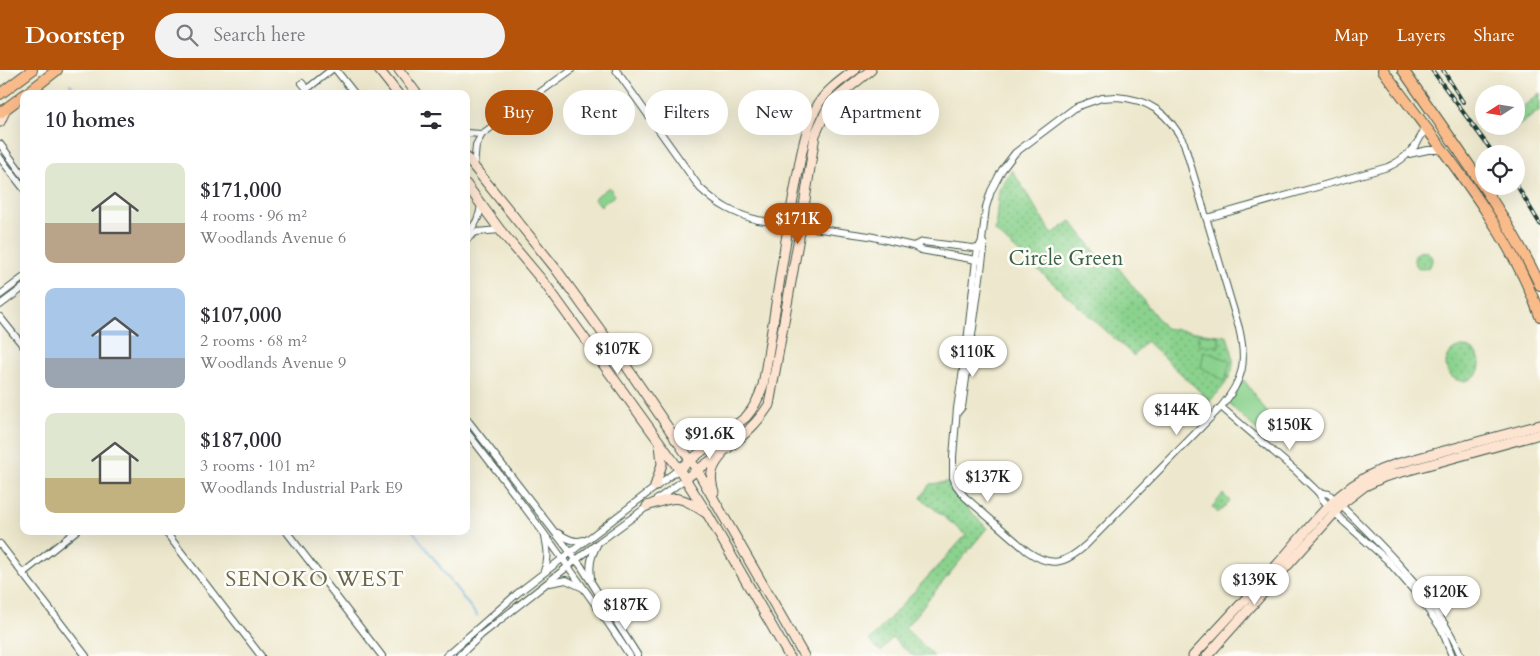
<!DOCTYPE html>
<html lang="en">
<head>
<meta charset="utf-8">
<style>
	:root { --surface:#fff; --page:#f2f2f3; --text:#2b2b33; --muted:#7c7c81; --accent:#b45309 }
	body { margin:0; font-family:Cardo,serif; background:var(--page); color:var(--text); height:100vh; display:flex; flex-direction:column; font-size:19px; white-space:nowrap }
	* { box-sizing:border-box; margin:0 }
	p { font-size:16px; color:var(--muted) }
	.icon { flex:none; width:28px; height:28px; fill:none; stroke:currentColor; stroke-width:2; stroke-linecap:round; stroke-linejoin:round }
	.map { position:relative; flex:1; overflow:hidden }
	.side { position:absolute; left:20px; top:20px; width:450px; height:445px; display:flex; flex-direction:column; background:var(--surface); border-radius:10px; box-shadow:0 5px 20px #0002 }
	.side>* { flex:none }
	.banner { position:absolute; left:485px; top:20px; width:475px; height:45px; display:flex; gap:10px }
	.needle { width:32px; rotate:258deg }
	.buttons { position:absolute; left:1475px; top:15px; display:grid; gap:10px }
	.buttons a { display:grid; place-items:center; width:50px; height:50px; border-radius:50%; background:var(--surface); box-shadow:0 5px 20px #0002; font-size:25px }
	.price { position:absolute; translate:-50% -42px; padding:0 11px; border-radius:18px; background:#fff; color:#222; font-size:16px; line-height:32px; filter:drop-shadow(0 1px 2px #0008) }
	.price::after { content:''; position:absolute; left:50%; top:30px; width:15px; height:11px; margin-left:-8px; background:inherit; clip-path:polygon(0 0,100% 0,50% 100%) }
	.price.selected { background:var(--accent); color:#fff }
	ul { padding:0; list-style:none }
	li { display:flex; align-items:center; gap:15px; height:125px; padding:0 25px }
	li span { display:grid; place-items:center; flex:none; width:140px; height:100px; border-radius:10px; color:#555 }
	li>.icon { margin-inline-start:auto }
	span .icon { width:60px; height:60px; fill:#fffc; stroke-width:1 }
	li b { font-size:21px }
	h2 { display:flex; justify-content:space-between; align-items:center; height:60px; padding:0 25px; font-size:21px }
	.pill { padding:0 18px; border-radius:22px; background:var(--surface); box-shadow:0 5px 20px #0002; font-size:18px; line-height:45px }
	.pill.selected { background:var(--accent); color:#fff }
	header { display:flex; align-items:center; gap:30px; box-sizing:border-box; height:70px; padding:0 25px; background:var(--accent); color:#fff }
	header strong { font-size:24px }
	nav { display:flex; gap:28px; margin-inline-start:auto; font-size:18px }
	.search { width:350px; height:45px; background:var(--page); display:flex; align-items:center; gap:12px; box-sizing:border-box; padding:0 18px; border-radius:28px; color:var(--muted); font-size:19px }
	.map>svg:first-child { display:block }
	.grass { fill:url(#grass-dots); stroke:#548860 }
	.garden { fill:#8ad28d; stroke:#548860 }
	.lines { fill:none; stroke-linecap:round; stroke-linejoin:round }
	.stream { stroke:#61adda; stroke-width:2 }
	.street-casing { stroke:#3e574b; stroke-width:8 }
	.secondary-casing { stroke:#3e574b; stroke-width:11 }
	.primary-casing { stroke:#3e574b; stroke-width:12 }
	.street { stroke:#fff; stroke-width:6 }
	.secondary { stroke:#fde4d1; stroke-width:9 }
	.primary { stroke:#fabb8b; stroke-width:10 }
	.rail-casing { stroke:#1f3d34; stroke-width:4 }
	.rail { stroke:#fdfcf7; stroke-width:2; stroke-dasharray:5.5; stroke-linecap:butt }
	.labels { text-anchor:middle; stroke-width:5; stroke-linejoin:round; paint-order:stroke }
	.park-label { font-size:21px; fill:#3a624a; stroke:#fdfcf7 }
	.neighbourhood-label { font-size:22px; letter-spacing:1px; fill:#6a674c; stroke:#fdfcf7 }
</style>
</head>
<body>
<header>
<strong>Doorstep</strong>
<div class="search"><svg class="icon" aria-label="search" viewBox="0 0 24 24"><circle cx="10" cy="10" r="6"/><path d="M15 15l6 6"/></svg>Search here</div>
<nav><a>Map</a><a>Layers</a><a>Share</a></nav>
</header>
<div class="map">
<svg width="1540" height="586" viewBox="0 0 1540 586">
	<defs>
		<pattern id="grass-dots" width="8" height="8" patternUnits="userSpaceOnUse" patternTransform="scale(1.25)"><rect width="8" height="8" fill="#8ad28d"/><path d="M2 2h.1M6 6h.1" fill="none" stroke="#70ac74" stroke-width="1.8" stroke-linecap="round"/></pattern>
	</defs>
	<rect width="100%" height="100%" fill="#fdfcf7"/>
	<filter id="ink" filterUnits="userSpaceOnUse"><feTurbulence type="fractalNoise" baseFrequency=".02" numOctaves="2"/><feDisplacementMap in="SourceGraphic" scale="10" xChannelSelector="R" yChannelSelector="G"/><feConvolveMatrix kernelMatrix="1 2 1 2 8 2 1 2 1" color-interpolation-filters="sRGB"/></filter>
	<filter id="wash" filterUnits="userSpaceOnUse"><feTurbulence type="fractalNoise" baseFrequency=".0096" numOctaves="4" result="noise"/><feDisplacementMap in="SourceGraphic" scale="20" xChannelSelector="R" yChannelSelector="G"/><feGaussianBlur stdDeviation="1.12" result="paint"/><feColorMatrix in="noise" values="0 0 0 0 0 0 0 0 0 0 0 0 0 0 0 0 0 1.4 0 .05"/><feComposite in="paint" operator="in"/></filter>
	<g filter="url(#wash)">
		<rect width="100%" height="100%" fill="#ede8cd"/>
		<g class="grass">
			<path d="M1540,23V40L1509,63L1503,56H1516V42Z"/>
			<path d="M1012,100L1052,164L1071,151L1108,198L1114,192L1165,258L1227,266C1229,274 1233,282 1233,290C1234,307 1221,320 1210,331L1146,271L1134,286L995,161L999,120Z"/>
			<circle cx="1423" cy="190" r="9"/>
			<circle cx="1463" cy="294" r="17"/>
			<path d="M948,412L952,423L987,458L905,558L934,586H913L892,568L881,582L869,571L966,465L921,428L930,414Z"/>
			<path d="M1223,424L1230,431L1218,443L1212,437Z"/>
		</g>
		<g class="garden">
			<path d="M609,117L615,125L601,136L594,128Z"/>
			<path d="M1199,264L1219,266V276L1199,275Z"/>
			<path d="M1204,281L1230,291L1225,311L1201,297Z"/>
			<path d="M1244,310L1273,351L1262,365L1225,330Z"/>
		</g>
		<g class="lines">
			<g class="stream">
				<path d="M70,14L77,24"/>
				<path d="M413,461L477,546"/>
			</g>
		</g>
	</g>
	<g filter="url(#ink)">
		<g class="lines">
			<g class="street-casing">
				<g id="street">
					<path d="M336,0L355,24"/>
					<path d="M616,0L700,118C718,135 734,144 758,150L869,166L913,176L921,180L982,191"/>
					<path d="M302,13L307,19L331,0"/>
					<path d="M1116,27C1150,29 1169,44 1184,73L1239,258C1247,292 1244,309 1221,337L1086,475C1065,494 1051,498 1027,481L965,427L956,415L953,407V387L957,338L966,281L976,190L978,179L982,171L986,137L991,121L1002,100L1015,83L1076,37L1102,28Z"/>
					<path d="M466,63L482,64"/>
					<path d="M0,74L24,106"/>
					<path d="M1409,84L1428,80H1442"/>
					<path d="M0,88L24,119"/>
					<path d="M474,97L476,75L482,64L571,0"/>
					<path d="M1207,148L1388,97C1406,89 1418,75 1425,58"/>
					<path d="M466,164C476,156 480,147 481,134"/>
					<path d="M466,170L476,162L500,160"/>
					<path d="M913,176L923,172L981,179"/>
					<path d="M0,225L24,207"/>
					<path d="M0,235L24,217"/>
					<path d="M0,247L24,277"/>
					<path d="M1221,337L1296,401L1318,422L1323,430L1343,451L1387,490L1416,523L1442,560L1452,586"/>
					<path d="M958,342L962,337L984,179V174L982,171"/>
					<path d="M466,348L581,496L638,586"/>
					<path d="M466,361C523,434 579,508 630,586"/>
					<path d="M1318,422L1329,424C1374,467 1438,528 1461,586"/>
					<path d="M165,461L261,586"/>
					<path d="M286,461L382,586"/>
					<path d="M558,463C566,468 574,473 583,470"/>
					<path d="M0,474L86,586"/>
					<path d="M544,501C549,489 548,480 545,467"/>
					<path d="M23,503L76,461"/>
					<path d="M591,508C589,495 591,487 597,475"/>
					<path d="M550,513L566,510L583,518"/>
					<path d="M446,586L519,522L679,399"/>
					<path d="M459,586L481,565L599,472L685,409"/>
				</g>
			</g>
			<g class="secondary-casing">
				<g id="secondary">
					<path d="M379,0L398,24"/>
					<path d="M399,0L417,24"/>
					<path d="M0,52L6,39"/>
					<path d="M466,87L556,199L620,287L697,400L804,586"/>
					<path d="M466,114L500,160L546,215L679,399L708,445L789,586"/>
					<path d="M675,369L693,372L714,371"/>
					<path d="M679,399L746,347C755,337 759,328 763,315C774,252 782,188 794,124C800,94 803,61 819,33C827,20 843,9 855,0"/>
					<path d="M685,409C715,387 749,367 769,335L801,156L815,65L827,39L835,29L871,0"/>
					<path d="M655,416L662,394L660,374"/>
					<path d="M714,422C709,407 711,398 721,386"/>
					<path d="M647,436C679,425 678,425 706,443"/>
					<path d="M1193,586C1221,556 1248,526 1276,496C1316,452 1336,414 1396,394L1540,355"/>
					<path d="M1207,586L1344,432L1365,416L1384,407L1540,364"/>
				</g>
			</g>
			<g class="primary-casing">
				<g id="primary">
					<path d="M1383,0C1439,77 1508,156 1540,246"/>
					<path d="M1403,0C1451,70 1503,138 1540,215"/>
					<path d="M0,24L32,0"/>
					<path d="M26,24L57,0"/>
					<path d="M0,43L24,25"/>
				</g>
			</g>
			<use href="#street" class="street"/>
			<use href="#secondary" class="secondary"/>
			<use href="#primary" class="primary"/>
			<g class="rail-casing">
				<g id="rail">
					<path d="M1432,0L1494,84"/>
					<path d="M1443,0L1463,32"/>
					<path d="M1516,114L1540,154"/>
				</g>
			</g>
			<use href="#rail" class="rail"/>
		</g>
	</g>
	<g class="labels">
		<g class="park-label">
			<text x="1066" y="195">Circle Green</text>
		</g>
		<g class="neighbourhood-label">
			<text x="315" y="516">SENOKO WEST</text>
		</g>
	</g>
</svg>
<div class="buttons">
<a><svg class="needle" viewBox="-14 -14 28 28"><path d="M0-13l5 13h-10z" fill="#e53935"/><path d="M0 13l5-13h-10z" fill="#7c7c81"/></svg></a>
<a><svg class="icon" aria-label="locate" viewBox="0 0 24 24"><circle cx="12" cy="12" r="6"/><path d="M12 2v4M12 18v4M2 12h4M18 12h4"/></svg></a>
</div>
<b class="price selected" style="left:798px;top:175px">$171K</b>
<b class="price" style="left:618px;top:305px">$107K</b>
<b class="price" style="left:973px;top:308px">$110K</b>
<b class="price" style="left:1177px;top:366px">$144K</b>
<b class="price" style="left:1290px;top:381px">$150K</b>
<b class="price" style="left:710px;top:390px">$91.6K</b>
<b class="price" style="left:988px;top:433px">$137K</b>
<b class="price" style="left:1255px;top:536px">$139K</b>
<b class="price" style="left:1446px;top:548px">$120K</b>
<b class="price" style="left:626px;top:561px">$187K</b>
<div class="banner">
<a class="pill selected">Buy</a>
<a class="pill">Rent</a>
<a class="pill">Filters</a>
<a class="pill">New</a>
<a class="pill">Apartment</a>
</div>
<section class="side">
<h2>10 homes<svg class="icon" aria-label="filters" viewBox="0 0 24 24"><path d="M4 7h16M4 17h16"/><circle cx="9" cy="7" r="2"/><circle cx="15" cy="17" r="2"/></svg></h2>
<ul>
<li><span style="background:linear-gradient(#dfe7d0 60%,#b9a48a 0)"><svg class="icon" aria-label="home" viewBox="0 0 24 24"><path d="M3 11l9-7 9 7M6 9v11h12V9"/></svg></span><div><b>$171,000</b><p>4 rooms · 96 m²</p><p>Woodlands Avenue 6</p></div></li>
<li><span style="background:linear-gradient(#a9c7e8 70%,#9aa5b1 0)"><svg class="icon" aria-label="home" viewBox="0 0 24 24"><path d="M3 11l9-7 9 7M6 9v11h12V9"/></svg></span><div><b>$107,000</b><p>2 rooms · 68 m²</p><p>Woodlands Avenue 9</p></div></li>
<li><span style="background:linear-gradient(#dfe7d0 65%,#c2b280 0)"><svg class="icon" aria-label="home" viewBox="0 0 24 24"><path d="M3 11l9-7 9 7M6 9v11h12V9"/></svg></span><div><b>$187,000</b><p>3 rooms · 101 m²</p><p>Woodlands Industrial Park E9</p></div></li>
</ul>
</section>
</div>
</body>
</html>
